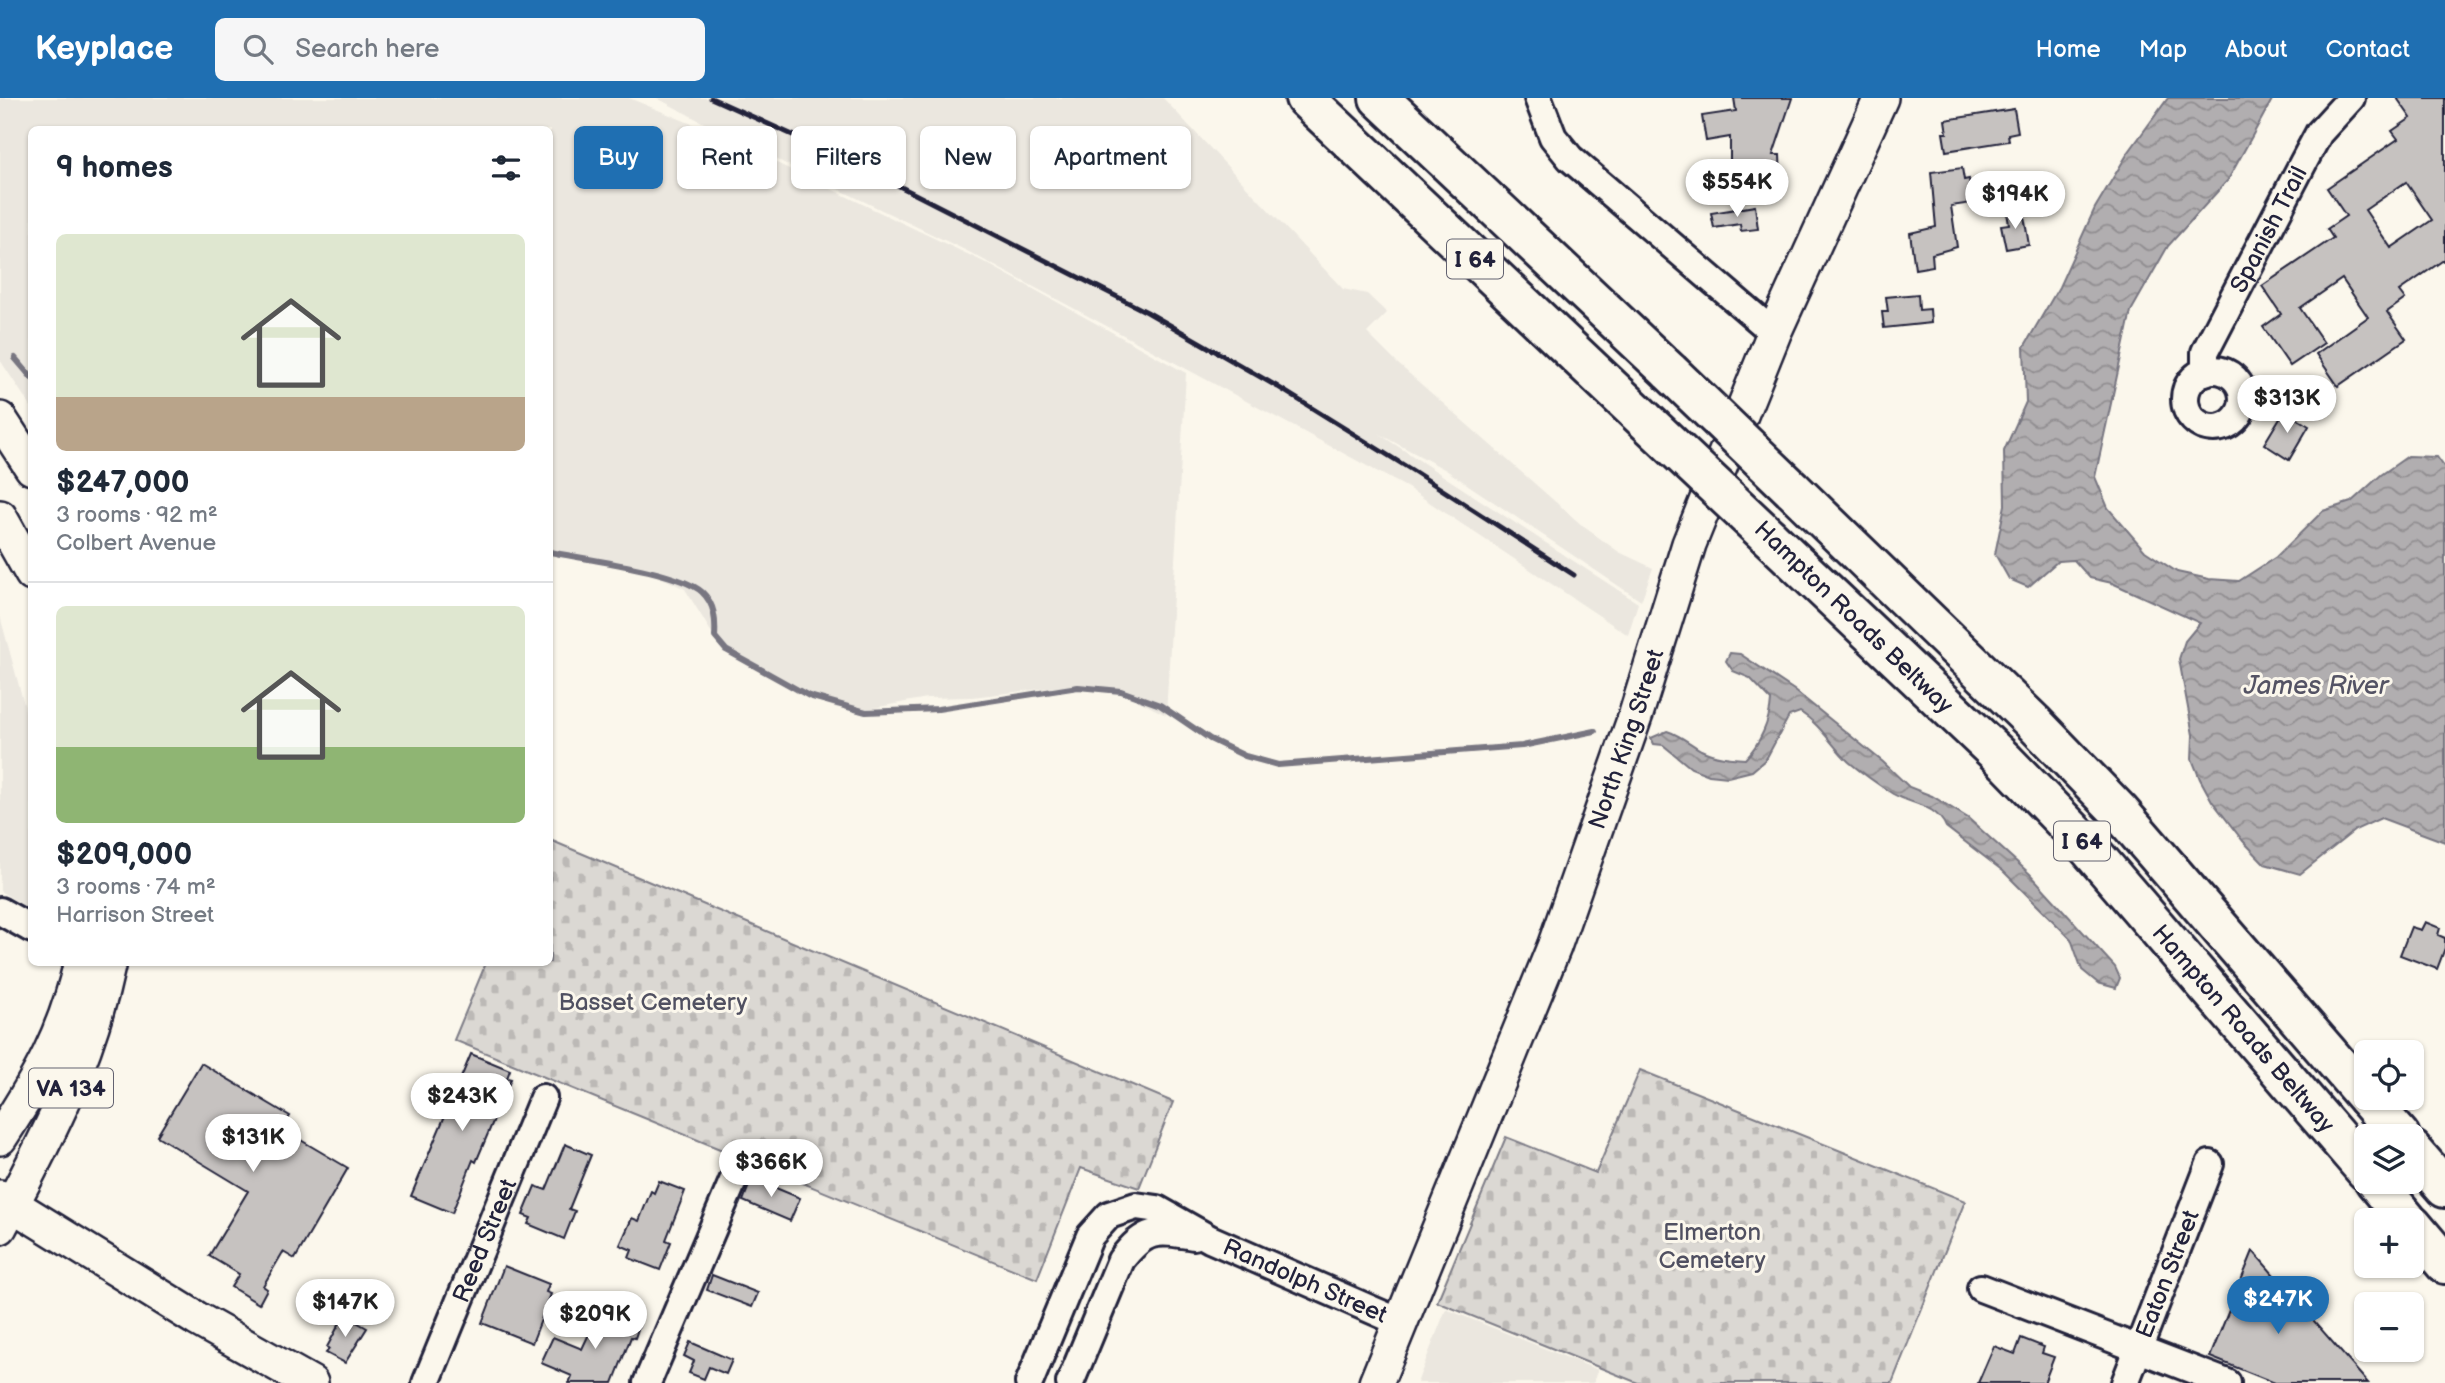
<!DOCTYPE html>
<html lang="en">
<head>
<meta charset="utf-8">
<style>
	:root { --surface:#fff; --page:#f6f6f7; --text:#1f2937; --muted:#747a83; --line:#e0e1e3; --accent:#1f6fb2 }
	body { margin:0; font-family:"Balsamiq Sans",sans-serif; background:var(--page); color:var(--text); height:100vh; display:flex; flex-direction:column; font-size:26px; white-space:nowrap }
	* { box-sizing:border-box; margin:0 }
	p { font-size:23px; color:var(--muted) }
	.icon { flex:none; width:38px; height:38px; fill:none; stroke:currentColor; stroke-width:2; stroke-linecap:round; stroke-linejoin:round }
	.map { position:relative; flex:1; overflow:hidden }
	.panel { position:absolute; left:28px; top:28px; width:525px; height:840px; display:flex; flex-direction:column; background:var(--surface); border-radius:10px; box-shadow:0 2px 5px #0004 }
	.panel>* { flex:none }
	.hud { position:absolute; left:574px; top:28px; width:665px; height:63px; display:flex; gap:14px }
	.tools { position:absolute; left:2354px; top:942px; display:grid; gap:14px }
	.tools a { display:grid; place-items:center; width:70px; height:70px; border-radius:10px; background:var(--surface); box-shadow:0 2px 5px #0004; font-size:35px }
	.price { position:absolute; translate:-50% -60px; padding:0 16px; border-radius:24px; background:#fff; color:#222; font-size:23px; line-height:46px; filter:drop-shadow(0 2px 4px #0008) }
	.price::after { content:''; position:absolute; left:50%; top:42px; width:21px; height:16px; margin-left:-10px; background:inherit; clip-path:polygon(0 0,100% 0,50% 100%) }
	.price.on { background:var(--accent); color:#fff }
	ul { padding:0; list-style:none }
	li { display:grid; align-content:center; gap:14px; height:371px; padding:0 28px }
	li+li { border-top:2px solid var(--line) }
	li span { display:grid; place-items:center; height:217px; border-radius:10px; color:#555 }
	li>.icon { margin-inline-start:auto }
	span .icon { width:126px; height:126px; fill:#fffc; stroke-width:1 }
	li b { font-size:30px }
	h2 { display:flex; justify-content:space-between; align-items:center; height:84px; padding:0 28px; font-size:30px }
	.chip { padding:0 24px; border-radius:10px; background:var(--surface); box-shadow:0 2px 5px #0004; font-size:24px; line-height:63px }
	.chip.on { background:var(--accent); color:#fff }
	header { display:flex; align-items:center; gap:42px; box-sizing:border-box; height:98px; padding:0 35px; background:var(--accent); color:#fff }
	header strong { font-size:33px }
	nav { display:flex; gap:38px; margin-inline-start:auto; font-size:24px }
	.search { width:490px; height:63px; background:var(--page); display:flex; align-items:center; gap:18px; box-sizing:border-box; padding:0 24px; border-radius:10px; color:var(--muted); font-size:26px }
	.map>svg:first-child { display:block }
	.built { fill:#ebe7df }
	.cemetery { fill:url(#cemetery-stones); stroke:#7e7d87; stroke-width:2 }
	.water { fill:url(#water-waves); stroke:#787681; stroke-width:2 }
	.lines { fill:none; stroke-linecap:round; stroke-linejoin:round }
	.stream { stroke:#787681; stroke-width:6 }
	.building { fill:#c6c2c0; stroke:#22223b; stroke-width:2; fill-rule:evenodd }
	.minor-casing { stroke:#22223b; stroke-width:32 }
	.major-casing { stroke:#22223b; stroke-width:38 }
	.highway-casing { stroke:#22223b; stroke-width:44 }
	.minor { stroke:#fbf7ec; stroke-width:26 }
	.major { stroke:#fbf7ec; stroke-width:33 }
	.highway { stroke:#fbf7ec; stroke-width:38 }
	.rail { stroke:#22223b; stroke-width:5 }
	.highway-bridge-casing { stroke:#22223b; stroke-width:44; stroke-linecap:butt }
	.highway-bridge { stroke:#fbf7ec; stroke-width:38 }
	.labels { text-anchor:middle; stroke-width:6; stroke-linejoin:round; paint-order:stroke }
	.shield { fill:#fbf7ec; stroke:#636270; stroke-width:2 }
	.shield-label { font-size:23px; font-weight:bold; fill:#22223b }
	.street-label { font-size:24px; fill:#22223b; stroke:#fbf7ec }
	.park-label { font-size:24px; fill:#505061; stroke:#fbf7ec }
	.water-label { font-size:26px; font-style:italic; fill:#545364; stroke:#fbf7ec }
</style>
</head>
<body>
<header>
<strong>Keyplace</strong>
<div class="search"><svg class="icon" aria-label="search" viewBox="0 0 24 24"><circle cx="10" cy="10" r="6"/><path d="M15 15l6 6"/></svg>Search here</div>
<nav><a>Home</a><a>Map</a><a>About</a><a>Contact</a></nav>
</header>
<div class="map">
<svg width="2445" height="1285" viewBox="0 0 2445 1285">
	<defs>
		<pattern id="cemetery-stones" width="16" height="16" patternUnits="userSpaceOnUse" patternTransform="scale(1.75)"><rect width="16" height="16" fill="#dbd8d3"/><path d="M2 7V4a2 2 0 0 1 4 0v3zM10 15v-3a2 2 0 0 1 4 0v3z" fill="#bcb9b6"/></pattern>
		<pattern id="water-waves" width="16" height="10" patternUnits="userSpaceOnUse" patternTransform="scale(1.75)"><rect width="16" height="10" fill="#b1aeb0"/><path d="M0 5q4-4 8 0t8 0" fill="none" stroke="#908d90"/></pattern>
	</defs>
	<rect width="100%" height="100%" fill="#fbf7ec"/>
	<filter id="ink" filterUnits="userSpaceOnUse"><feTurbulence type="fractalNoise" baseFrequency=".0143" numOctaves="2"/><feDisplacementMap in="SourceGraphic" scale="14" xChannelSelector="R" yChannelSelector="G"/><feConvolveMatrix kernelMatrix="1 2 1 2 8 2 1 2 1" color-interpolation-filters="sRGB"/></filter>
	<g filter="url(#ink)">
		<g class="built">
			<path d="M0,0H629L716,36L986,165L1186,275L1166,617L1127,597L1092,588L1058,589L972,599L927,600L868,611L837,610L796,595L756,568L726,552L710,532L685,491L673,485L647,473L550,457V32H32L31,309L0,262Z"/>
			<path d="M657,0H1163L1343,191L1367,196L1387,215L1367,235L1397,265L1584,429L1619,454L1653,470L1641,503L1446,372L1379,336L1638,505L1628,537L1408,390L969,154L734,41Z"/>
			<path d="M0,518L31,632V812L0,793Z"/>
			<path d="M1446,1211L1598,1272L1594,1285H1417Z"/>
		</g>
		<g class="cemetery">
			<path d="M550,742L1173,1004L1139,1090L1081,1070L1037,1181L454,942L486,865L550,864Z"/>
			<path d="M1640,972L1965,1103L1892,1285H1638L1437,1204L1506,1039L1596,1075Z"/>
		</g>
		<g class="water">
			<path d="M2168,0H2273L2228,82L2168,148L2131,213L2095,379L2108,410L2145,453L2177,474L2209,481L2239,483L2276,459L2323,413L2351,404L2381,377L2408,358L2437,359L2445,370V744L2381,720L2355,732L2300,776L2265,766L2243,743L2212,703L2200,681L2192,661L2193,637L2179,561L2185,543L2200,525L2112,485L2090,480L2074,462L2058,463L2028,489L2009,481L1995,456L2005,407L2004,353L2026,304L2024,249L2059,189L2095,110L2128,55Z"/>
			<path d="M1730,555L1740,556L1794,592L1883,664L1909,689L1932,698L1968,720L2030,776L2115,869L2120,880L2116,890L2098,885L2082,872L2071,841L2003,773L1946,729C1936,706 1912,707 1893,696C1879,687 1862,675 1849,664C1832,648 1820,626 1800,614L1789,618L1766,661L1752,673L1728,679L1709,677L1691,670L1663,647L1654,646L1651,640L1667,633C1680,637 1689,645 1701,652C1715,659 1730,660 1745,661C1760,646 1770,623 1771,602L1750,580L1733,573L1726,563Z"/>
		</g>
		<g class="lines">
			<g class="stream">
				<path d="M15,260L32,280"/>
				<path d="M550,454C584,461 678,473 702,494C715,506 716,523 715,539L726,552L809,598L866,614L938,611L1078,589L1121,593L1160,607L1210,641L1245,658L1278,667L1522,648L1595,633"/>
			</g>
		</g>
		<g class="building">
			<path d="M1734,0H1792L1773,57H1780L1781,82L1730,83V39L1706,43L1702,18L1736,13Z"/>
			<path d="M2397,0H2445V161L2399,193L2405,201L2387,214L2406,241L2338,288L2316,256L2368,219L2342,181L2300,210L2324,245L2290,268L2263,229L2281,216L2262,188L2333,140L2327,131L2346,118L2327,90L2398,41L2392,33L2411,20ZM2406,84L2432,122L2391,150L2365,112Z"/>
			<path d="M2014,11L2018,34L2008,36L2009,43L1946,53L1943,35H1947L1945,22Z"/>
			<path d="M1962,70L1964,82L1969,81L1972,105L1951,108L1957,149L1932,156L1933,168L1915,171L1910,135L1936,129L1931,74Z"/>
			<path d="M1755,108L1758,131L1741,133L1740,126L1714,130L1711,115Z"/>
			<path d="M2023,112L2029,147L2006,151L2001,127L2009,126L2007,115Z"/>
			<path d="M1918,196L1919,212L1930,211L1931,225L1884,230L1882,214H1888L1886,199Z"/>
			<path d="M2284,313L2309,328L2289,362L2264,346Z"/>
			<path d="M2425,824L2440,830L2438,837L2445,840V850L2437,871L2400,857L2411,829L2421,832Z"/>
			<path d="M471,956L510,972L507,980L511,981L476,1064L473,1062L452,1115L411,1098Z"/>
			<path d="M201,965L290,1018L282,1031L348,1070L295,1161L283,1154L263,1188L267,1191L259,1206L231,1189L239,1176L209,1158L248,1093L157,1038Z"/>
			<path d="M565,1046L591,1057L569,1111L575,1113L564,1141L528,1126L531,1120L523,1117L535,1088L546,1092Z"/>
			<path d="M752,1080L800,1100L790,1123L743,1103Z"/>
			<path d="M659,1083L685,1093L666,1142L671,1144L660,1172L629,1160L632,1152L620,1147L632,1120L639,1123L651,1093L654,1095Z"/>
			<path d="M2253,1153L2368,1285H2275L2210,1259Z"/>
			<path d="M504,1168L549,1186L546,1194L551,1196L532,1245L482,1225Z"/>
			<path d="M712,1177L758,1195L752,1209L707,1192Z"/>
			<path d="M604,1210L640,1225L635,1240L631,1239L613,1285H569L572,1278L541,1265L553,1239L582,1251L597,1219L599,1220Z"/>
			<path d="M344,1217L367,1230L345,1265L326,1255L329,1251L327,1249Z"/>
			<path d="M2021,1240L2044,1249L2042,1255L2054,1259L2044,1285H1978L1994,1248L2015,1256Z"/>
			<path d="M690,1244L732,1262L726,1276L709,1269L704,1281L689,1275L694,1263L684,1258Z"/>
		</g>
		<g class="lines">
			<g class="minor-casing">
				<g id="minor">
					<path d="M1538,0L1553,39L1570,60L1774,235"/>
					<circle cx="2214" cy="301" r="29"/>
					<path id="s1" d="M2205,274V254L2303,65L2319,35L2351,0"/>
					<path d="M0,813L32,831"/>
					<path d="M1981,1190L2227,1285"/>
					<path id="s2" d="M426,1285L543,1000"/>
					<path d="M647,1285L736,1076"/>
					<path id="s3" d="M1029,1285L1090,1138L1109,1117L1136,1108L1157,1111L1210,1141L1402,1225"/>
					<path d="M1070,1285L1121,1162C1146,1130 1156,1132 1194,1138"/>
					<path id="s4" d="M2125,1285L2210,1066"/>
				</g>
			</g>
			<g class="major-casing">
				<g id="major">
					<path d="M0,321L32,370"/>
					<path d="M0,419L32,476"/>
					<path d="M0,1040C39,980 65,936 81,864"/>
					<path d="M0,1099L197,1221L311,1285"/>
					<path d="M0,1129C47,1040 88,964 109,864"/>
					<path id="s5" d="M1376,1285L1554,849L1636,616L1689,446L1774,235L1881,0"/>
				</g>
			</g>
			<g class="highway-casing">
				<g id="highway">
					<path d="M1305,0L1645,322"/>
					<path d="M1379,0L1670,274"/>
					<path d="M1792,391L2034,625L2119,713L2366,999"/>
					<path id="s6" d="M1769,439L2005,663L2079,739L2366,1073"/>
					<path d="M2366,999L2400,1038"/>
					<path d="M2412,1052L2445,1090"/>
					<path d="M2375,1083L2407,1122"/>
					<path d="M2412,1127L2445,1166"/>
				</g>
			</g>
			<use href="#minor" class="minor"/>
			<use href="#major" class="major"/>
			<use href="#highway" class="highway"/>
			<path class="rail" d="M711,0L848,62L1147,214L1278,289L1415,374L1574,477"/>
			<g class="highway-bridge-casing">
				<g id="highway-bridge">
					<path d="M1670,274L1792,391"/>
					<path d="M1645,322L1769,439"/>
				</g>
			</g>
			<use href="#highway-bridge" class="highway-bridge"/>
		</g>
	</g>
	<g class="labels">
		<g class="shield">
			<rect x="1447" y="141.5" width="56" height="39" rx="5"/>
			<rect x="2054" y="723.5" width="56" height="39" rx="5"/>
			<rect x="29" y="970.5" width="84" height="39" rx="5"/>
		</g>
		<g class="shield-label">
			<text x="1475" y="169">I 64</text>
			<text x="2082" y="751">I 64</text>
			<text x="71" y="998">VA 134</text>
		</g>
		<g class="street-label">
			<text dy="8" stroke="none"><textPath href="#s1" startOffset="158">Spanish Trail</textPath></text>
			<text transform="translate(1854 519) rotate(44)" y="8">Hampton Roads Beltway</text>
			<text dy="8" stroke="none"><textPath href="#s5" startOffset="691">North King Street</textPath></text>
			<text dy="8" stroke="none"><textPath href="#s6" startOffset="684">Hampton Roads Beltway</textPath></text>
			<text dy="8" stroke="none"><textPath href="#s2" startOffset="154">Reed Street</textPath></text>
			<text dy="8" stroke="none"><textPath href="#s4" startOffset="117">Eaton Street</textPath></text>
			<text dy="8" stroke="none"><textPath href="#s3" startOffset="402">Randolph Street</textPath></text>
		</g>
		<g class="park-label">
			<text x="653" y="912">Basset Cemetery</text>
			<text x="1712" y="1142">Elmerton<tspan x="1712" dy="28">Cemetery</tspan></text>
		</g>
		<g class="water-label">
			<text x="2316" y="596">James River</text>
		</g>
	</g>
</svg>
<div class="tools">
<a><svg class="icon" aria-label="locate" viewBox="0 0 24 24"><circle cx="12" cy="12" r="6"/><path d="M12 2v4M12 18v4M2 12h4M18 12h4"/></svg></a>
<a><svg class="icon" aria-label="layers" viewBox="0 0 24 24"><path d="M12 4l9 5-9 5-9-5zM3 14l9 5 9-5"/></svg></a>
<a>+</a>
<a>−</a>
</div>
<b class="price" style="left:1737px;top:121px">$554K</b>
<b class="price" style="left:2015px;top:133px">$194K</b>
<b class="price" style="left:2287px;top:337px">$313K</b>
<b class="price" style="left:462px;top:1035px">$243K</b>
<b class="price" style="left:253px;top:1076px">$131K</b>
<b class="price" style="left:771px;top:1101px">$366K</b>
<b class="price on" style="left:2278px;top:1238px">$247K</b>
<b class="price" style="left:345px;top:1241px">$147K</b>
<b class="price" style="left:595px;top:1253px">$209K</b>
<div class="hud">
<a class="chip on">Buy</a>
<a class="chip">Rent</a>
<a class="chip">Filters</a>
<a class="chip">New</a>
<a class="chip">Apartment</a>
</div>
<section class="panel">
<h2>9 homes<svg class="icon" aria-label="filters" viewBox="0 0 24 24"><path d="M4 7h16M4 17h16"/><circle cx="9" cy="7" r="2"/><circle cx="15" cy="17" r="2"/></svg></h2>
<ul>
<li><span style="background:linear-gradient(#dfe7d0 75%,#b9a48a 0)"><svg class="icon" aria-label="home" viewBox="0 0 24 24"><path d="M3 11l9-7 9 7M6 9v11h12V9"/></svg></span><div><b>$247,000</b><p>3 rooms · 92 m²</p><p>Colbert Avenue</p></div></li>
<li><span style="background:linear-gradient(#dfe7d0 65%,#8fb573 0)"><svg class="icon" aria-label="home" viewBox="0 0 24 24"><path d="M3 11l9-7 9 7M6 9v11h12V9"/></svg></span><div><b>$209,000</b><p>3 rooms · 74 m²</p><p>Harrison Street</p></div></li>
</ul>
</section>
</div>
</body>
</html>
